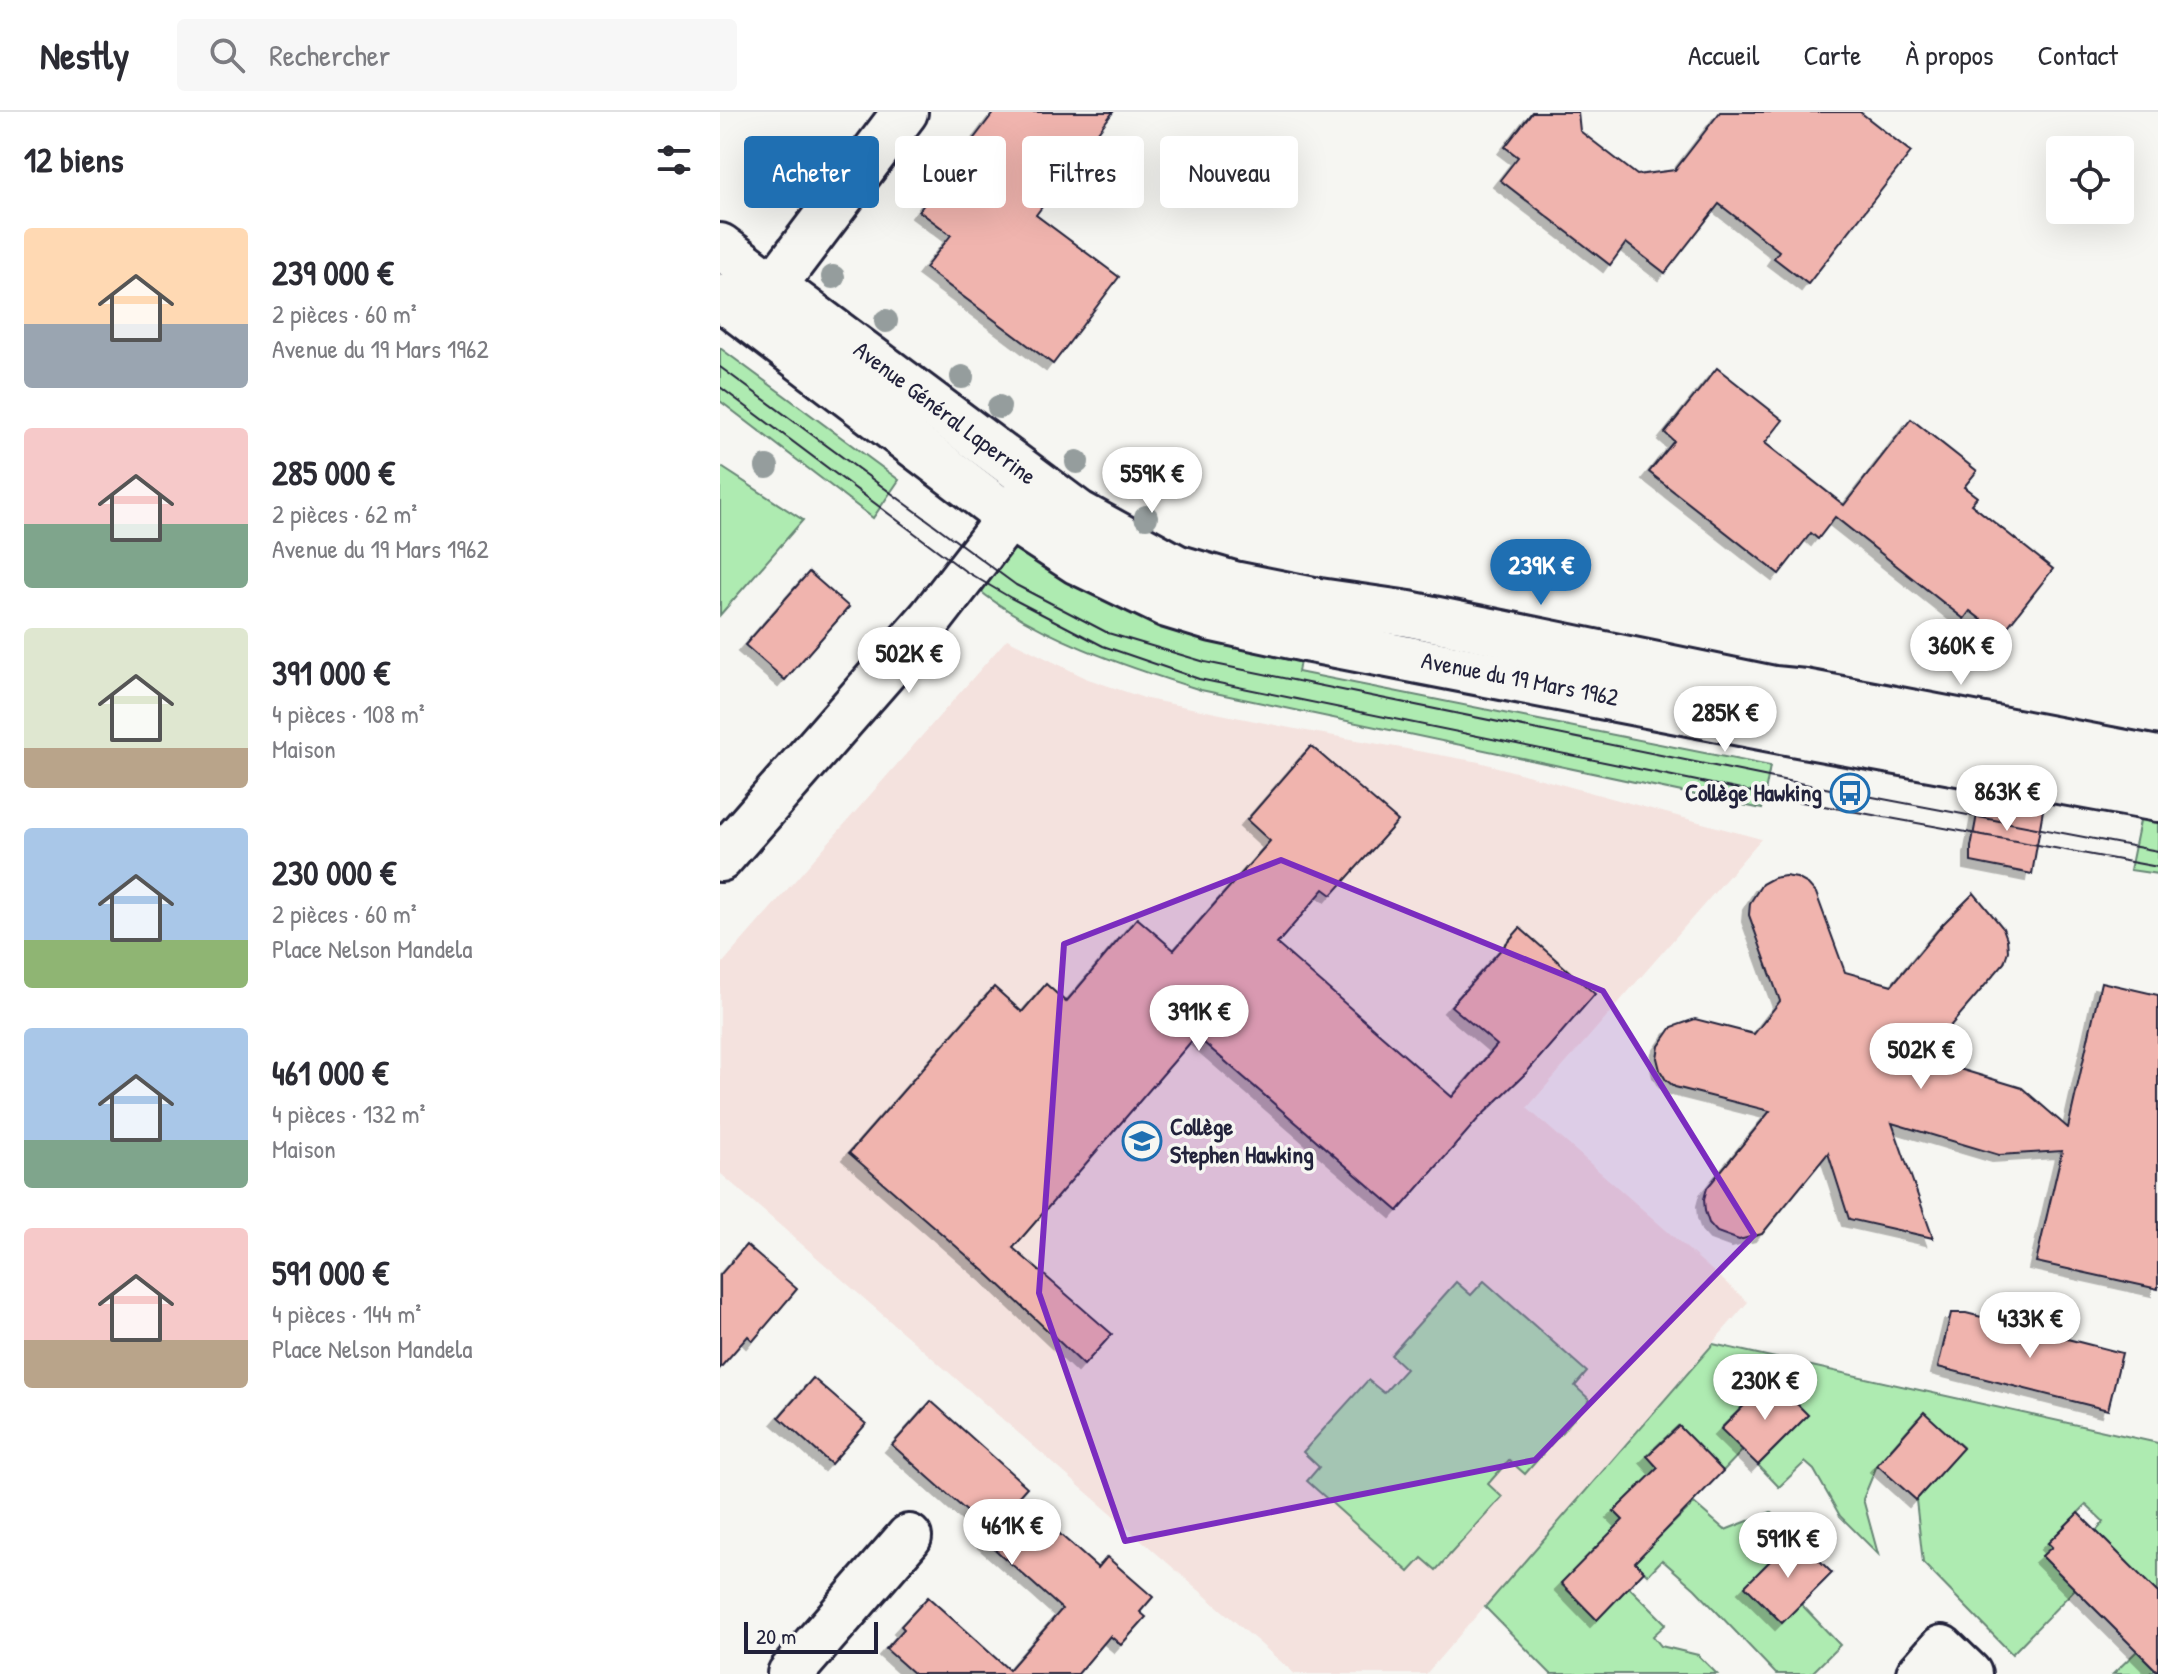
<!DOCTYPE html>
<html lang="fr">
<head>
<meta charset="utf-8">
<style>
	:root { --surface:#fff; --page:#f7f7f7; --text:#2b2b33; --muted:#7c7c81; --line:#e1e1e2; --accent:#1f6fb2 }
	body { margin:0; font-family:"Patrick Hand",sans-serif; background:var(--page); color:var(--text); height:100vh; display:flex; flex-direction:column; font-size:30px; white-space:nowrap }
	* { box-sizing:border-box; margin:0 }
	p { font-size:26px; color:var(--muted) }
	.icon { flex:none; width:44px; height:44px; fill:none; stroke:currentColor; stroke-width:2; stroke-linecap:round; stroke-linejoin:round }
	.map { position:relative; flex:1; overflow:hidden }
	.panel { display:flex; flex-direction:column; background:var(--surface); width:720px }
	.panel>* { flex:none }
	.guide { position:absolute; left:24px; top:24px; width:760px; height:72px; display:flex; gap:16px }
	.fabs { position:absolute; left:1326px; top:24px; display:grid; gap:16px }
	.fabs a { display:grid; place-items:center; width:88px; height:88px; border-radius:8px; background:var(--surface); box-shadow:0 8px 32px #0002; font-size:40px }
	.scale { position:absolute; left:24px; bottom:20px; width:134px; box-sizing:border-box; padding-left:8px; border:4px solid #22223b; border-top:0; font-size:22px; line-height:28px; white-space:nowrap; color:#22223b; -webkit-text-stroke:6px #f6f6f2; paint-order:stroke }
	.price { position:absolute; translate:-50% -68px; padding:0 18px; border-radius:28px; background:#fff; color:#222; font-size:26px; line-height:52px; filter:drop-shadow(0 2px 4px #0008) }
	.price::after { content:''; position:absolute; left:50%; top:48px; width:24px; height:18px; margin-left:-12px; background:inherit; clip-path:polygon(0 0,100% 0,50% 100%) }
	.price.selected { background:var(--accent); color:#fff }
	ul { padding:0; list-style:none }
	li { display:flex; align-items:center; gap:24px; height:200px; padding:0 24px }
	li span { display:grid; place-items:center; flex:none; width:224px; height:160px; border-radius:8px; color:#555 }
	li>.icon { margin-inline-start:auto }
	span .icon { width:96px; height:96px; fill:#fffc; stroke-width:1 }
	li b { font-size:34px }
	h2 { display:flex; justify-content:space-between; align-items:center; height:96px; padding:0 24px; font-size:34px }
	.chip { padding:0 28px; border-radius:8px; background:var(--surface); box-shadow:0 8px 32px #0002; font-size:28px; line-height:72px }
	.chip.selected { background:var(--accent); color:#fff }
	header { display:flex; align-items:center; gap:48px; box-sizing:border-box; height:112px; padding:0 40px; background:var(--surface); border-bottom:2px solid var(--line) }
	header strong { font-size:38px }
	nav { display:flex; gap:44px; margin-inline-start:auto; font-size:28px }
	.search { width:560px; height:72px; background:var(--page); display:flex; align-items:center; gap:20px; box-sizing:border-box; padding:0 28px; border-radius:8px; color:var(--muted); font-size:30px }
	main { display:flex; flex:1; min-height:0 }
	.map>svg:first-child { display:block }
	.built { fill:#f4e2de }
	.green { fill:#aeebb1; stroke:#688676; stroke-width:2 }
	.building { fill:#f0b4ae; stroke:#22223b; stroke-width:2; filter:url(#shadow) }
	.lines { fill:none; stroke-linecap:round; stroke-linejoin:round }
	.minor-casing { stroke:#22223b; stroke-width:50 }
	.minor { stroke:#f6f6f2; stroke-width:44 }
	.tram { stroke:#22223b; stroke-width:2 }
	.tree { fill:#959d9d }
	.marked { fill:#7b2cbf; fill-opacity:0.2; stroke:#7b2cbf; stroke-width:6; stroke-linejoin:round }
	.labels { text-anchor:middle; stroke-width:7; stroke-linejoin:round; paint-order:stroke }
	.street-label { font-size:24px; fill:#22223b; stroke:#f6f6f2 }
	.poi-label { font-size:24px; font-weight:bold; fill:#22223b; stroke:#f6f6f2; text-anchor:end }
</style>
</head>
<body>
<header>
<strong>Nestly</strong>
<div class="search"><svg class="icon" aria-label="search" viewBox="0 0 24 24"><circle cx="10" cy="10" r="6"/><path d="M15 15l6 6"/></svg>Rechercher</div>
<nav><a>Accueil</a><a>Carte</a><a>À propos</a><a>Contact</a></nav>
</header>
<main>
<section class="panel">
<h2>12 biens<svg class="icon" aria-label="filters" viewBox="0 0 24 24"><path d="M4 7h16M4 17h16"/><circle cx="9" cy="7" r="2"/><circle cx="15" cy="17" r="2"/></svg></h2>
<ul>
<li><span style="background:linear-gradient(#ffd9b3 60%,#9aa5b1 0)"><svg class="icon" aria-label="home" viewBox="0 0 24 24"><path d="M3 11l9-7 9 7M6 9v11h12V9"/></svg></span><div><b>239 000 €</b><p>2 pièces · 60 m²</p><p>Avenue du 19 Mars 1962</p></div></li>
<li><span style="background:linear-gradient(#f6c9c9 60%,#7fa58c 0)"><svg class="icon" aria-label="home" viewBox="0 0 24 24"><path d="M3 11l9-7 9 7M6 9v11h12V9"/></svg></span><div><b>285 000 €</b><p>2 pièces · 62 m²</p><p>Avenue du 19 Mars 1962</p></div></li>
<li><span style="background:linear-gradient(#dfe7d0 75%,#b9a48a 0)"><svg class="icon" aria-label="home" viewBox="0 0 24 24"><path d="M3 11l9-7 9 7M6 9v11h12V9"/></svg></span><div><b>391 000 €</b><p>4 pièces · 108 m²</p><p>Maison</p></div></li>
<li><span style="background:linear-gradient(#a9c7e8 70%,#8fb573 0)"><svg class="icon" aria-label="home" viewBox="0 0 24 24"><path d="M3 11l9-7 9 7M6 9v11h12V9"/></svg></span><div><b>230 000 €</b><p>2 pièces · 60 m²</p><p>Place Nelson Mandela</p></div></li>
<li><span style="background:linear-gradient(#a9c7e8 70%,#7fa58c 0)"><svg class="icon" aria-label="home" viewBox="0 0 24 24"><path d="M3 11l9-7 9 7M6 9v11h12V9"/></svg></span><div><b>461 000 €</b><p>4 pièces · 132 m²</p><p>Maison</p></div></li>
<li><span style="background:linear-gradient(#f6c9c9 70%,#b9a48a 0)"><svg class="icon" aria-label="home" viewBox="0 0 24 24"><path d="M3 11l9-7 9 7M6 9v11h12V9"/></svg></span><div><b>591 000 €</b><p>4 pièces · 144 m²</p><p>Place Nelson Mandela</p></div></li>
</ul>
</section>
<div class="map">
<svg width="1438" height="1562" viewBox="0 0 1438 1562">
	<defs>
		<filter id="shadow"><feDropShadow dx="-7" dy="7" stdDeviation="0" flood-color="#0004"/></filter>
	</defs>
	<rect width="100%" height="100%" fill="#f6f6f2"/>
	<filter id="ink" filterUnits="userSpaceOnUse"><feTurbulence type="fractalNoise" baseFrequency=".0125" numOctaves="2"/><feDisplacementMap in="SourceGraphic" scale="16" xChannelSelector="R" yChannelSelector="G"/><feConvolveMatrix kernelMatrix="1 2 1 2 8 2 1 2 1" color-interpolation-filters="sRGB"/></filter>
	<g filter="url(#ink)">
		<path class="built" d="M287,527L368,567L427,587L570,616L759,650L1041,727L807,996L1028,1190L706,1562H575L0,1061V854Z"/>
		<g class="green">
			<path d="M0,236L179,368L153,406L0,289Z"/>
			<path d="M0,354L83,408L0,503Z"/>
			<path d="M299,426L582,538L578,560L1050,654L1042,697L481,578C407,555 316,525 255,475Z"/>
			<path d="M1422,699L1438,702V762L1410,758Z"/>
			<path d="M764,1169L867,1260L855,1274L870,1288L805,1362L789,1348L768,1372L782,1385L716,1458L702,1446L689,1460L587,1369L599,1355L583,1340L648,1268L664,1281L686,1257L671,1243L736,1170L751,1183Z"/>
			<path d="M993,1232L1438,1331V1484L1400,1521L1368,1490L1407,1450L1376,1419L1384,1410L1366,1393L1328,1431L1332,1435L1322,1444L1355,1477L1292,1542L1203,1451L1196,1388L1243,1335L1204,1301L1157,1353L1143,1387L1158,1442L1120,1404L1094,1358L1085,1350L1059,1375L1038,1353L1088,1303L1051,1267L1001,1316L1023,1338L1003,1359L958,1314L927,1343L938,1356L894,1399L929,1435L974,1391L1005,1418L1051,1400L1075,1424L1081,1492L1120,1533L1091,1562H1056L975,1477L942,1448L928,1463L888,1424L841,1472L877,1507L909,1475L946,1512L933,1524L941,1534L978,1543L997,1562H831L765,1495Z"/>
			<path d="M1417,1539L1435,1557L1429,1562H1393Z"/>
		</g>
		<g class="building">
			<path d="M274,0H393L316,103L399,165L333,252L205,156L231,123L199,99Z"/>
			<path d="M812,0H858L860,19L917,63L955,58L1000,0H1140L1191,40L1088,172L1054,146L1059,139L999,92L945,161L906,131L890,153L780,68L798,45L785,35Z"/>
			<path d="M997,256L1063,308L1045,331L1124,393L1191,307L1257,359L1244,375L1257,385L1251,392L1333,457L1281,523L1250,499L1244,507L1115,405L1098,427L1091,421L1059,462L929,360L954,329L945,321Z"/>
			<path d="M89,460L129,495L65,568L25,533Z"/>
			<path d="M591,634L678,709L612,783L604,777L557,832L732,985L777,933L731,894L800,816L875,882L807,960L758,1007L678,1099L476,924L293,1136L392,1222L364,1253L269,1163L129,1041L274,875L302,900L326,872L346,890L417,806L454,838L550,729L527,708Z"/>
			<path d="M1261,681L1324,692L1312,762L1251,750V735Z"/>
			<path d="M1065,764L1077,766L1088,772L1096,781L1125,860L1172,873L1223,812L1254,781L1283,816L1287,827L1288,839L1284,851L1203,946L1302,976L1348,1016L1381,870L1438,883V1177L1316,1150L1342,1039L1279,1043L1172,1011L1213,1126L1129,1107L1108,1041L1042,1122L1019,1128L997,1120L989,1111L985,1099L984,1087L987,1076L1050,999L955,975L946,968L940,958L937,946L939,934L952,915L975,907L1034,922L1060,889L1029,803L1030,791L1042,772L1053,766Z"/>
			<path d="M26,1133L77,1177L33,1229L28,1224L0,1256V1163Z"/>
			<path d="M1231,1201H1246L1402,1241L1388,1298L1218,1255Z"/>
			<path d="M93,1266L146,1312L111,1352L59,1305Z"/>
			<path d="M1051,1266L1088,1303L1038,1353L1001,1317Z"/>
			<path d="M211,1289L307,1375L298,1385L378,1456L387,1445L433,1485L420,1500L426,1505L401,1533L390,1524L358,1562H194L166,1537L184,1517L181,1514L208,1485L289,1558L342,1497L262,1426L269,1419L172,1333Z"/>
			<path d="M1204,1300L1243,1336L1196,1388L1157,1353Z"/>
			<path d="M959,1314L1003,1359L915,1450L924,1459L877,1508L841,1471L903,1408L894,1399L938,1356L927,1344Z"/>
			<path d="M1358,1401L1438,1481V1560L1322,1444L1332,1435L1328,1431Z"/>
			<path d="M1075,1424L1112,1461L1062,1511L1025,1474Z"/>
		</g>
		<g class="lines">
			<g class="minor-casing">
				<g id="minor">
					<path d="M0,134L358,401L456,455L514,472L599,489L689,502L1054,577L1085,580L1438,647"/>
					<path d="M0,185L289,405L358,450L447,493L493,507L590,528L1077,622L1438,687"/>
					<path d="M37,196L185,0"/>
					<path d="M0,747L211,506L307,382"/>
					<path d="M70,1562L189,1425"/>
					<path d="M1199,1562L1222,1536L1249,1562"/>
				</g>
			</g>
			<use href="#minor" class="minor"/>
			<g class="tram">
				<path d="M0,255L296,473L388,521L485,550L1068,669L1438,739"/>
				<path d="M0,275L245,459L291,486L383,534L479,567L1060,686L1438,755"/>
			</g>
		</g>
		<g class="tree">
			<circle cx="113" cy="165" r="12"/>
			<circle cx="166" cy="209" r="12"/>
			<circle cx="242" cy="265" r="12"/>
			<circle cx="279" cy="295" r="12"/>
			<circle cx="357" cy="350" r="12"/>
			<circle cx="47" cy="355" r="12"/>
			<circle cx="426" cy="405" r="12"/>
		</g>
	</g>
	<path class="marked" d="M561,748L883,879L1034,1123L815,1348L405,1429L319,1181L344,832Z"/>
	<defs>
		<g id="bus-ring" transform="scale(2)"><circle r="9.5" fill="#f6f6f2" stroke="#1f6fb2" stroke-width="1.5"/><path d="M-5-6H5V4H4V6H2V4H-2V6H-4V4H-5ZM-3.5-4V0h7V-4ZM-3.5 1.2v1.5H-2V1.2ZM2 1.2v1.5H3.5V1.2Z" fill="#1f6fb2"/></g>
		<g id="school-ring" transform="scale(2)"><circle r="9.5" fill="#f6f6f2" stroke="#1f6fb2" stroke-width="1.5"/><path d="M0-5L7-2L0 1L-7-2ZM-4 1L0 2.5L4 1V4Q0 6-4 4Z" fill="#1f6fb2"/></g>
	</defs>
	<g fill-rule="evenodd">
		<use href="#bus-ring" x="1130" y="681"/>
		<use href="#school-ring" x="422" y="1029"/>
	</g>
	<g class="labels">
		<g class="street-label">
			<text transform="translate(225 301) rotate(37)" y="8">Avenue Général Laperrine</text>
			<text transform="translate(800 567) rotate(11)" y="8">Avenue du 19 Mars 1962</text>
		</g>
		<g class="poi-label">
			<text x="1102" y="689">Collège Hawking</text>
			<text x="450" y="1023" text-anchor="start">Collège<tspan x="450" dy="28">Stephen Hawking</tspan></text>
		</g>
	</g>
</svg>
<div class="fabs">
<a><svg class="icon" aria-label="locate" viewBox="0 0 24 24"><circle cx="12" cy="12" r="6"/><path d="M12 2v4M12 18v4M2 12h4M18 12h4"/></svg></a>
</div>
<div class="scale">20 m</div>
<b class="price" style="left:432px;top:403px">559K €</b>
<b class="price selected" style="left:821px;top:495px">239K €</b>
<b class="price" style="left:1241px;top:575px">360K €</b>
<b class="price" style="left:189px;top:583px">502K €</b>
<b class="price" style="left:1005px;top:642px">285K €</b>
<b class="price" style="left:1287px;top:721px">863K €</b>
<b class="price" style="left:479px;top:941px">391K €</b>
<b class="price" style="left:1201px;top:979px">502K €</b>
<b class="price" style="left:1310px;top:1248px">433K €</b>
<b class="price" style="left:1045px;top:1310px">230K €</b>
<b class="price" style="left:292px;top:1455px">461K €</b>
<b class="price" style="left:1068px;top:1468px">591K €</b>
<div class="guide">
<a class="chip selected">Acheter</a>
<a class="chip">Louer</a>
<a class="chip">Filtres</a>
<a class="chip">Nouveau</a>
</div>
</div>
</main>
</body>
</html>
